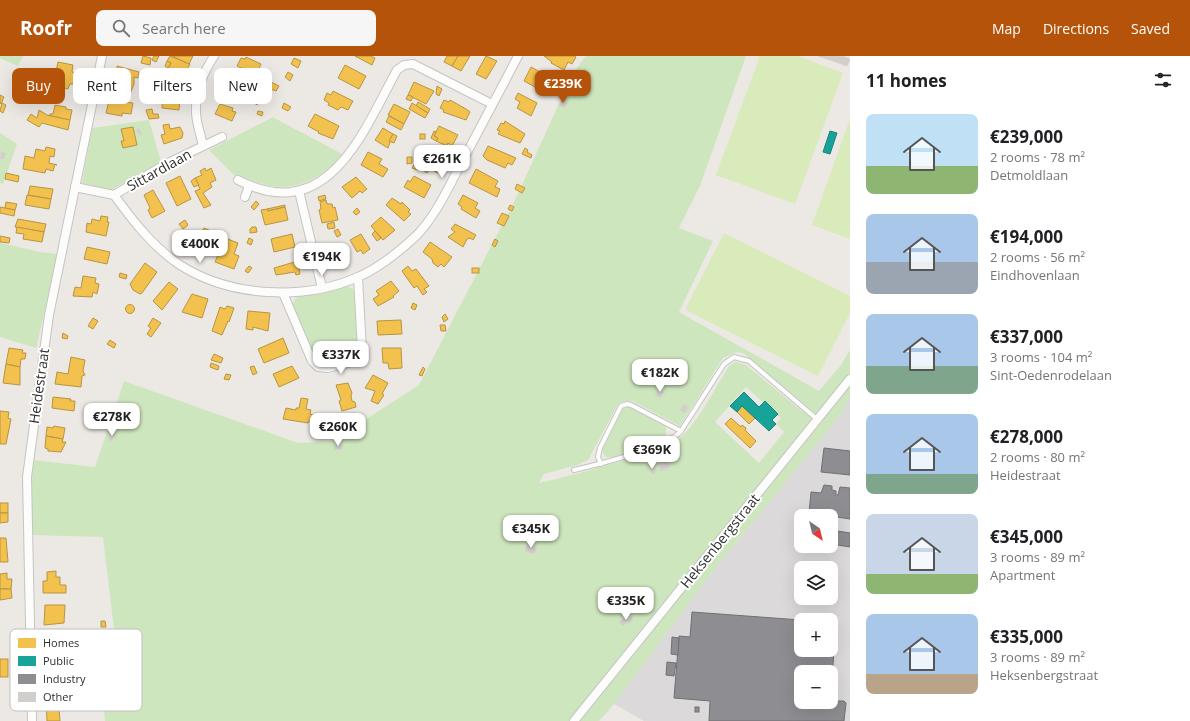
<!DOCTYPE html>
<html lang="en">
<head>
<meta charset="utf-8">
<style>
	:root { --surface:#fff; --page:#f6f6f6; --text:#202124; --muted:#757577; --accent:#b45309 }
	body { margin:0; font-family:"Open Sans",sans-serif; background:var(--page); color:var(--text); height:100vh; display:flex; flex-direction:column; font-size:15px; white-space:nowrap }
	* { box-sizing:border-box; margin:0 }
	p { font-size:13px; color:var(--muted) }
	.icon { flex:none; width:22px; height:22px; fill:none; stroke:currentColor; stroke-width:2; stroke-linecap:round; stroke-linejoin:round }
	.map { position:relative; flex:1; overflow:hidden }
	.details { display:flex; flex-direction:column; background:var(--surface); width:340px }
	.details>* { flex:none }
	.banner { position:absolute; left:12px; top:12px; width:380px; height:36px; display:flex; gap:8px }
	.needle { width:26px; rotate:145deg }
	.fabs { position:absolute; left:794px; top:453px; display:grid; gap:8px }
	.fabs a { display:grid; place-items:center; width:44px; height:44px; border-radius:8px; background:var(--surface); box-shadow:0 4px 16px #0002; font-size:20px }
	.price { position:absolute; translate:-50% -34px; padding:0 9px; border-radius:8px; background:#fff; color:#222; font-size:13px; line-height:26px; filter:drop-shadow(0 1px 2px #0008) }
	.price::after { content:''; position:absolute; left:50%; top:24px; width:12px; height:9px; margin-left:-6px; background:inherit; clip-path:polygon(0 0,100% 0,50% 100%) }
	.price.current { background:var(--accent); color:#fff }
	ul { padding:0; list-style:none }
	li { display:flex; align-items:center; gap:12px; height:100px; padding:0 16px }
	li span { display:grid; place-items:center; flex:none; width:112px; height:80px; border-radius:8px; color:#555 }
	li>.icon { margin-inline-start:auto }
	span .icon { width:48px; height:48px; fill:#fffc; stroke-width:1 }
	li b { font-size:17px }
	h2 { display:flex; justify-content:space-between; align-items:center; height:48px; padding:0 16px; font-size:17px }
	.pill { padding:0 14px; border-radius:8px; background:var(--surface); box-shadow:0 4px 16px #0002; font-size:14px; line-height:36px }
	.pill.current { background:var(--accent); color:#fff }
	header { display:flex; align-items:center; gap:24px; box-sizing:border-box; height:56px; padding:0 20px; background:var(--accent); color:#fff }
	header strong { font-size:19px }
	nav { display:flex; gap:22px; margin-inline-start:auto; font-size:14px }
	.search { width:280px; height:36px; background:var(--page); display:flex; align-items:center; gap:10px; box-sizing:border-box; padding:0 14px; border-radius:8px; color:var(--muted); font-size:15px }
	main { display:flex; flex:1; min-height:0 }
	.map>svg:first-child { display:block }
	.industrial { fill:#dcd9db; fill-rule:evenodd }
	.green { fill:#cee6be; fill-rule:evenodd }
	.pitch { fill:#d9eabb }
	.homes { fill:#f2c14e; stroke:#b79544 }
	.public { fill:#17a398; stroke:#1e8078 }
	.industry { fill:#8d8d92; stroke:#707074 }
	.building { fill:#d1cecb; stroke:#d7d4d0 }
	.lines { fill:none; stroke-linecap:round; stroke-linejoin:round }
	.service-casing { stroke:#c5c4c5; stroke-width:6 }
	.minor-casing { stroke:#c5c4c5; stroke-width:10 }
	.service { stroke:#fcfcfb; stroke-width:4 }
	.minor { stroke:#fcfcfb; stroke-width:8 }
	.labels { text-anchor:middle; stroke-width:4; stroke-linejoin:round; paint-order:stroke }
	.street-label { font-size:14px; fill:#2e2e2e; stroke:#fff }
	.key { fill:#fff; stroke:#c0c0c0; stroke-width:1 }
	.key-label { font-size:11px; fill:#2e2e2e }
</style>
</head>
<body>
<header>
<strong>Roofr</strong>
<div class="search"><svg class="icon" aria-label="search" viewBox="0 0 24 24"><circle cx="10" cy="10" r="6"/><path d="M15 15l6 6"/></svg>Search here</div>
<nav><a>Map</a><a>Directions</a><a>Saved</a></nav>
</header>
<main>
<div class="map">
<svg width="850" height="665" viewBox="0 0 850 665">
	<rect width="100%" height="100%" fill="#ece8e4"/>
	<path class="industrial" d="M850,341V665H644L614,648L709,520L839,361ZM801,460H831V490H801ZM801,512H831V542H801ZM801,564H831V594H801ZM801,616H831V646H801Z"/>
	<g class="green">
		<path d="M0,0H23L18,10L0,2Z"/>
		<path d="M586,0H746L700,130L679,172L713,185L679,256L819,335L841,309L850,294V341L839,361L709,520L614,648L599,665H105L102,634H130L121,600L35,605L33,576L114,573L103,481L30,479L33,404L95,411L124,325L298,387L332,385L419,329L516,142L573,17ZM737,296L743,297L806,350L802,355L746,309L736,306L729,310C715,332 700,363 681,381C666,395 563,422 539,427L544,418L577,409L588,404L617,350L622,346L632,345L680,370L723,302ZM746,331L781,362L776,368L784,376L759,407L715,366Z"/>
		<path d="M273,61L278,64L344,99C322,120 298,137 266,129C257,127 248,123 239,119L237,122L209,94Z"/>
		<path d="M149,64L161,106L111,134L82,127L92,72Z"/>
		<path d="M0,77L17,88L3,128L0,127Z"/>
		<path d="M0,187L40,196L58,198L36,292L0,281Z"/>
		<path d="M347,230L353,233L355,237L358,297L354,302L326,309L316,306L292,250L295,243L299,240Z"/>
		<path d="M627,350L666,371V379L662,384L616,401H606L603,397L602,391L621,353Z"/>
	</g>
	<g class="pitch">
		<path d="M760,0H798L843,17L795,148L716,119Z"/>
		<path d="M850,63V183L812,169Z"/>
		<path d="M724,177L850,240V257L818,320L685,254Z"/>
	</g>
	<g class="homes">
		<path d="M143,0L151,2L150,9L141,7Z"/>
		<path d="M154,0H159L156,6L152,4Z"/>
		<path d="M170,0L190,8L184,19L168,12L171,7L167,5Z"/>
		<path d="M172,0H193L189,8Z"/>
		<path d="M355,0H371L375,2L372,9Z"/>
		<path d="M447,0H458L452,10L444,6Z"/>
		<path d="M458,0H470L461,15L452,10Z"/>
		<path d="M486,0L497,5L486,23L476,18Z"/>
		<path d="M544,0H574L576,1L572,8L568,6L564,14L551,7L552,6Z"/>
		<path d="M246,1L261,8L256,19L237,10L241,2L245,3Z"/>
		<path d="M294,2L301,5L298,12L291,8Z"/>
		<path d="M167,5L171,7L168,12L165,10Z"/>
		<path d="M58,6L73,9L72,16L76,17L73,28H70L68,33L57,31L59,20H55Z"/>
		<path d="M345,9L366,20L359,33L338,22Z"/>
		<path d="M117,10L139,16L138,22L134,21V28L130,38L125,37L126,32L112,29L113,21L117,22Z"/>
		<path d="M531,11L551,22L548,26L553,29L548,38L524,25Z"/>
		<path d="M288,16L293,19L290,25L285,21Z"/>
		<path d="M231,22L239,26L238,31L240,30L242,33L244,28L263,37L257,49L248,42L247,43L226,33Z"/>
		<path d="M18,24L24,27L23,31L16,28Z"/>
		<path d="M271,26L279,30L276,35L268,32Z"/>
		<path d="M414,26L434,35L426,48L408,39Z"/>
		<path d="M149,27L152,28L150,37L147,36Z"/>
		<path d="M160,29L164,30L163,41L159,40Z"/>
		<path d="M164,30L181,31L180,43L163,41Z"/>
		<path d="M437,30L442,33L439,40L436,38Z"/>
		<path d="M333,35L353,45L348,54L341,51L338,54L328,49L329,47L324,44L327,37L331,39Z"/>
		<path d="M518,37L537,47L531,60L517,52L520,46L515,43Z"/>
		<path d="M0,39L4,41L1,48L0,47Z"/>
		<path d="M408,39L413,41L411,45L406,43Z"/>
		<path d="M159,40L180,43L179,54L162,52V46H158Z"/>
		<path d="M109,44L133,47L131,58L122,57V60L106,57Z"/>
		<path d="M444,44L449,46L450,44L466,53L470,56L466,64L443,56L444,54L440,52Z"/>
		<path d="M418,46L430,53L428,57L416,50Z"/>
		<path d="M2,47L6,49L3,57L0,55Z"/>
		<path d="M284,47L291,51L288,55L282,52Z"/>
		<path d="M412,47L428,57L425,62L409,53Z"/>
		<path d="M220,48L233,52L232,55L236,56L232,65L215,58Z"/>
		<path d="M394,48L410,56L404,68L388,59Z"/>
		<path d="M55,49L66,51V53L72,54L70,64L49,60L50,58H53Z"/>
		<path d="M152,53L153,58H158L159,62L149,63L146,54Z"/>
		<path d="M39,54L47,59L70,64L68,74L42,67L39,71L27,64L31,58L37,62Z"/>
		<path d="M258,55L263,56L262,60L257,58Z"/>
		<path d="M315,58L339,70L333,83L318,77L319,76L308,70Z"/>
		<path d="M389,60L404,68L401,74L386,66Z"/>
		<path d="M505,65L525,78L520,87L498,78L500,75L497,74L501,67L504,68Z"/>
		<path d="M169,68L170,73L180,71L183,77L182,82L164,88L161,79L165,78L163,69Z"/>
		<path d="M439,70L458,79L452,90L448,87L447,90L436,85L438,82L434,80Z"/>
		<path d="M133,71L137,89L123,92L121,85H124L121,73Z"/>
		<path d="M383,72L393,78L388,92L375,84Z"/>
		<path d="M434,75L436,76L434,80L438,82L436,85L431,82Z"/>
		<path d="M393,78L397,80L394,87L389,85Z"/>
		<rect x="420" y="78" width="5" height="5"/>
		<path d="M488,90L516,102L512,109L508,107L505,112L487,104L483,100Z"/>
		<path d="M46,91L55,93L54,101L50,100L49,107L57,109L55,108L53,115L46,113L45,117L23,113L25,100L34,102L36,93L45,95Z"/>
		<path d="M525,92L528,94L527,96L532,99L531,102L522,98Z"/>
		<path d="M425,95L429,98L426,104L421,102Z"/>
		<path d="M368,96L382,103L379,108L388,113L383,121L361,109Z"/>
		<path d="M429,98L442,105L439,109L442,111L438,117L423,109Z"/>
		<path d="M407,101H412V107L407,108Z"/>
		<path d="M414,109L419,112L418,114L412,112Z"/>
		<path d="M423,109L430,113L427,117L421,113Z"/>
		<path d="M205,112L206,115L211,112L216,124L210,127L212,131L203,137L211,149L204,152L195,135L200,133L195,122L202,119L200,115Z"/>
		<path d="M476,113L498,125L495,131L500,133L497,141L469,127Z"/>
		<path d="M6,117L19,120L18,126L5,123Z"/>
		<path d="M180,120L191,143L177,150L166,127Z"/>
		<path d="M414,120L431,129L424,142L404,131L408,124L410,126Z"/>
		<path d="M356,121L367,133L362,137L360,135L352,142L342,131Z"/>
		<path d="M195,122L199,129L194,131L191,125Z"/>
		<path d="M517,128L525,132L522,137L515,133Z"/>
		<path d="M30,130L53,133L51,143L28,139Z"/>
		<path d="M153,134L165,155L152,162L148,154L150,152L144,139Z"/>
		<path d="M27,139L51,143L49,153L25,149Z"/>
		<path d="M325,139L326,143L319,145L318,141Z"/>
		<path d="M463,139L478,147L475,152L480,155L476,162L461,153L462,151L458,148Z"/>
		<path d="M392,142L401,148L402,146L410,154L408,156L411,158L404,165L386,149Z"/>
		<path d="M326,144L327,148H332L333,152L335,151L338,164L322,167L319,154L321,153L320,146Z"/>
		<path d="M256,145L259,148L254,154L251,151Z"/>
		<path d="M6,146L17,148L15,154L5,152Z"/>
		<path d="M285,149V151L268,155L267,153Z"/>
		<path d="M510,149L514,151L512,155L508,153Z"/>
		<path d="M0,151L15,154L14,160L0,157Z"/>
		<path d="M285,151L288,164L265,169L261,154L267,153L268,155Z"/>
		<path d="M357,152L360,156L356,159L353,156Z"/>
		<path d="M502,157L509,160L504,170L497,167Z"/>
		<path d="M101,160L108,161L107,166H109L106,180L86,176L87,167L91,168L92,163L100,165Z"/>
		<path d="M381,161L395,174L383,184L371,170Z"/>
		<path d="M18,163L46,168L44,176L15,171Z"/>
		<path d="M185,164L188,169L183,173L179,168Z"/>
		<path d="M334,166L335,172L328,173L327,168Z"/>
		<path d="M455,168L476,179L473,184L470,182L467,183L463,191L448,181L455,176L451,173Z"/>
		<path d="M17,171L44,176L42,186L23,183L24,178L16,177Z"/>
		<path d="M252,171H256L257,176L250,177V173Z"/>
		<path d="M204,172L211,175L209,179L210,180L199,199L193,195L194,192L185,187L188,180L196,184Z"/>
		<path d="M338,173L341,179L337,181L334,175Z"/>
		<path d="M375,175L381,182L377,185L372,178Z"/>
		<path d="M292,178L295,191L274,196L271,183Z"/>
		<path d="M361,178L370,193L363,198L361,194L357,196L350,184Z"/>
		<path d="M0,180L10,182L9,187L0,186Z"/>
		<path d="M225,182L238,187L234,198L239,200L234,213L215,206Z"/>
		<path d="M249,182L253,184L251,189L247,187Z"/>
		<path d="M209,183L214,185L211,191L206,188Z"/>
		<path d="M495,183L498,185L495,191L492,189Z"/>
		<path d="M430,186L452,201L444,211L441,208L438,211L433,207L432,203L423,196Z"/>
		<path d="M338,190L339,193L332,196L331,193Z"/>
		<path d="M87,191L110,196L107,208L84,203Z"/>
		<path d="M339,193L345,206L334,211L329,197Z"/>
		<path d="M298,205L300,218L296,219L295,216L276,219L274,212Z"/>
		<path d="M145,207L157,216L142,237L140,238L133,234L130,228Z"/>
		<path d="M249,210L252,212L248,217L245,215Z"/>
		<path d="M408,210L412,215L416,213L429,230L424,233L427,236L423,239L417,230L414,232L402,215Z"/>
		<rect x="472" y="212" width="7" height="5"/>
		<path d="M120,217L127,219L126,223L119,221Z"/>
		<path d="M83,220L96,222L95,227L99,228L97,238L93,236L92,241L73,240L75,231L81,232Z"/>
		<path d="M391,225L399,235L393,240L394,241L378,250L373,243L379,239L376,235Z"/>
		<path d="M169,226L178,233L162,254L153,245Z"/>
		<path d="M192,238L208,243L202,262L182,256Z"/>
		<path d="M413,247L417,249L415,254L411,252Z"/>
		<circle cx="130" cy="253" r="4.5"/>
		<path d="M227,250L234,252L229,266L228,265L222,279L212,275L220,251L225,253Z"/>
		<path d="M248,255L270,257L268,275L253,271V274L246,273Z"/>
		<path d="M445,258L448,263L444,266L442,261Z"/>
		<path d="M93,262L98,265L93,273L88,270Z"/>
		<path d="M153,262L161,267L151,281L147,278L151,272L148,270Z"/>
		<path d="M401,264L402,278L378,279L377,265Z"/>
		<path d="M440,269H445L446,275H441Z"/>
		<path d="M63,277L68,280L67,283L62,282Z"/>
		<path d="M283,282L289,297L264,307L258,293Z"/>
		<path d="M110,284L116,288L114,292L107,288Z"/>
		<path d="M9,292L23,294L22,297H26L25,303H21L20,311L6,308Z"/>
		<path d="M382,292H401L402,312L389,313L388,307H383Z"/>
		<path d="M214,298L223,302L221,307L211,304Z"/>
		<path d="M71,301L85,304L83,315L85,319L82,320L81,331L55,328L57,316L68,318Z"/>
		<path d="M211,307L219,310L218,314L210,311Z"/>
		<path d="M6,308L20,311V329L3,327Z"/>
		<path d="M254,310L257,317L253,319L250,311Z"/>
		<path d="M292,310L299,322L279,331L273,318Z"/>
		<path d="M423,311L425,313L422,320L419,319Z"/>
		<path d="M226,318L231,319L229,324L224,323Z"/>
		<path d="M373,319L388,327L382,338L384,339L378,348L371,345L375,335L365,332Z"/>
		<path d="M348,327L352,337L351,340L352,345L355,346L356,351L342,355L339,345L341,344L336,329Z"/>
		<path d="M53,341L71,343L70,345H75L74,355L52,352Z"/>
		<path d="M301,342L308,343L306,353L311,354L310,358L315,360L314,366L309,365L308,367L283,363L286,352L296,354V352H299Z"/>
		<path d="M742,350L755,362L749,368L737,356Z"/>
		<path d="M0,355L9,356L8,362L11,363L6,388H0Z"/>
		<path d="M96,355L105,357L104,363L108,364L107,368L95,366Z"/>
		<path d="M731,362L741,371L742,369L746,372L745,374L756,385L750,392L725,368Z"/>
		<path d="M54,370L65,372L63,383L46,380L47,371L53,372Z"/>
		<path d="M46,380L63,383L62,386H66L61,396L48,395V393L45,392Z"/>
		<rect x="0" y="447" width="8" height="10"/>
		<path d="M0,457H8V466L0,467Z"/>
		<path d="M0,482H6L8,506H0Z"/>
		<path d="M56,515V521H60V529H66V537H43V525H47V516Z"/>
		<path d="M7,517V523H12L11,533H0V518Z"/>
		<path d="M0,533H11L12,542L0,544Z"/>
		<path d="M45,549H65L64,567L44,569Z"/>
		<path d="M101,565H105L106,571H101Z"/>
		<rect x="0" y="603" width="8" height="18"/>
		<path d="M46,643H63L64,653H59L60,665H47Z"/>
	</g>
	<g class="public">
		<path d="M830,75L837,77L830,98L823,96Z"/>
		<path d="M744,336L759,351L765,345L778,358L772,364L776,368L769,375L742,350L737,356L730,350Z"/>
	</g>
	<g class="industry">
		<path d="M824,392L850,395V419L821,416Z"/>
		<path d="M824,429L832,430V434L836,435V439H838L840,431L850,432V463L809,457L811,436L821,437Z"/>
		<path d="M831,474L850,477V491L831,488Z"/>
		<path d="M692,556L801,564V594H831V567H836L831,636V616H801V646L836,647L838,645H844L846,647L844,665H709L710,645L674,642L679,580L690,581Z"/>
		<path d="M672,581L679,582L678,599L671,598Z"/>
		<path d="M667,606L676,607L674,620L666,619Z"/>
		<rect x="695" y="651" width="4" height="5"/>
	</g>
	<g class="building">
		<path d="M818,0H842L850,3L847,10Z"/>
		<path d="M577,19L580,22L577,26L574,24Z"/>
		<path d="M562,44L567,47L564,52L559,49Z"/>
		<path d="M138,72L142,76L140,79L136,75Z"/>
		<path d="M1,95L6,98L3,104L0,102Z"/>
		<path d="M659,333L664,336L660,342L656,339Z"/>
		<path d="M684,348L688,351L685,357L680,354Z"/>
		<path d="M112,377L115,378L112,385L109,384Z"/>
		<path d="M342,389V393L335,394L334,390Z"/>
		<path d="M667,404L670,411L661,415L658,408Z"/>
		<path d="M653,411L655,417L652,418L650,412Z"/>
		<path d="M528,488L537,492L534,498L525,495Z"/>
		<path d="M631,560L633,563L630,567L627,565L623,570L619,567L625,561L628,564Z"/>
	</g>
	<g class="lines">
		<g class="service-casing">
			<g id="service">
				<path d="M601,408L598,401L600,392L621,350L627,348L631,349L681,375L724,308L734,301L749,305L818,364"/>
				<path d="M574,414C596,409 669,391 681,375"/>
			</g>
		</g>
		<g class="minor-casing">
			<g id="minor">
				<path d="M203,90C201,79 196,67 196,56C195,36 203,17 214,0"/>
				<path d="M238,124C328,171 363,76 397,14L404,9L413,8L492,48"/>
				<path d="M75,131L114,139C133,165 153,191 180,209C230,241 304,245 358,221C379,212 400,195 417,179C437,158 449,130 463,104C481,70 500,35 518,0"/>
				<path d="M299,135L322,232"/>
				<path d="M114,139L166,108L222,81"/>
				<path d="M245,141L249,130"/>
				<path d="M283,237L312,305L318,311L328,312L352,306L359,302L362,295L358,221"/>
				<path d="M32,665L27,421L49,259L102,0"/>
				<path d="M574,665L850,323"/>
			</g>
		</g>
		<use href="#service" class="service"/>
		<use href="#minor" class="minor"/>
	</g>
	<g class="labels">
		<g class="street-label">
			<text transform="translate(159 114) rotate(-29)" y="5">Sittardlaan</text>
			<text transform="translate(39 330) rotate(-82)" y="5">Heidestraat</text>
			<text transform="translate(720 485) rotate(-51)" y="5">Heksenbergstraat</text>
		</g>
	</g>
	<rect x="10" y="573" width="132" height="82" rx="6" class="key"/>
	<rect x="18" y="582" width="18" height="10" fill="#f2c14e"/>
	<rect x="18" y="600" width="18" height="10" fill="#17a398"/>
	<rect x="18" y="618" width="18" height="10" fill="#8d8d92"/>
	<rect x="18" y="636" width="18" height="10" fill="#d1cecb"/>
	<g class="key-label">
		<text x="43" y="591">Homes</text>
		<text x="43" y="609">Public</text>
		<text x="43" y="627">Industry</text>
		<text x="43" y="645">Other</text>
	</g>
</svg>
<div class="fabs">
<a><svg class="needle" viewBox="-14 -14 28 28"><path d="M0-13l5 13h-10z" fill="#e53935"/><path d="M0 13l5-13h-10z" fill="#757577"/></svg></a>
<a><svg class="icon" aria-label="layers" viewBox="0 0 24 24"><path d="M12 4l9 5-9 5-9-5zM3 14l9 5 9-5"/></svg></a>
<a>+</a>
<a>−</a>
</div>
<b class="price current" style="left:563px;top:48px">€239K</b>
<b class="price" style="left:442px;top:123px">€261K</b>
<b class="price" style="left:200px;top:208px">€400K</b>
<b class="price" style="left:322px;top:221px">€194K</b>
<b class="price" style="left:341px;top:319px">€337K</b>
<b class="price" style="left:660px;top:337px">€182K</b>
<b class="price" style="left:112px;top:381px">€278K</b>
<b class="price" style="left:338px;top:391px">€260K</b>
<b class="price" style="left:652px;top:414px">€369K</b>
<b class="price" style="left:531px;top:493px">€345K</b>
<b class="price" style="left:626px;top:565px">€335K</b>
<div class="banner">
<a class="pill current">Buy</a>
<a class="pill">Rent</a>
<a class="pill">Filters</a>
<a class="pill">New</a>
</div>
</div>
<section class="details">
<h2>11 homes<svg class="icon" aria-label="filters" viewBox="0 0 24 24"><path d="M4 7h16M4 17h16"/><circle cx="9" cy="7" r="2"/><circle cx="15" cy="17" r="2"/></svg></h2>
<ul>
<li><span style="background:linear-gradient(#bfe0f5 65%,#8fb573 0)"><svg class="icon" aria-label="home" viewBox="0 0 24 24"><path d="M3 11l9-7 9 7M6 9v11h12V9"/></svg></span><div><b>€239,000</b><p>2 rooms · 78 m²</p><p>Detmoldlaan</p></div></li>
<li><span style="background:linear-gradient(#a9c7e8 60%,#9aa5b1 0)"><svg class="icon" aria-label="home" viewBox="0 0 24 24"><path d="M3 11l9-7 9 7M6 9v11h12V9"/></svg></span><div><b>€194,000</b><p>2 rooms · 56 m²</p><p>Eindhovenlaan</p></div></li>
<li><span style="background:linear-gradient(#a9c7e8 65%,#7fa58c 0)"><svg class="icon" aria-label="home" viewBox="0 0 24 24"><path d="M3 11l9-7 9 7M6 9v11h12V9"/></svg></span><div><b>€337,000</b><p>3 rooms · 104 m²</p><p>Sint-Oedenrodelaan</p></div></li>
<li><span style="background:linear-gradient(#a9c7e8 75%,#7fa58c 0)"><svg class="icon" aria-label="home" viewBox="0 0 24 24"><path d="M3 11l9-7 9 7M6 9v11h12V9"/></svg></span><div><b>€278,000</b><p>2 rooms · 80 m²</p><p>Heidestraat</p></div></li>
<li><span style="background:linear-gradient(#c9d6e8 75%,#8fb573 0)"><svg class="icon" aria-label="home" viewBox="0 0 24 24"><path d="M3 11l9-7 9 7M6 9v11h12V9"/></svg></span><div><b>€345,000</b><p>3 rooms · 89 m²</p><p>Apartment</p></div></li>
<li><span style="background:linear-gradient(#a9c7e8 75%,#b9a48a 0)"><svg class="icon" aria-label="home" viewBox="0 0 24 24"><path d="M3 11l9-7 9 7M6 9v11h12V9"/></svg></span><div><b>€335,000</b><p>3 rooms · 89 m²</p><p>Heksenbergstraat</p></div></li>
</ul>
</section>
</main>
</body>
</html>
